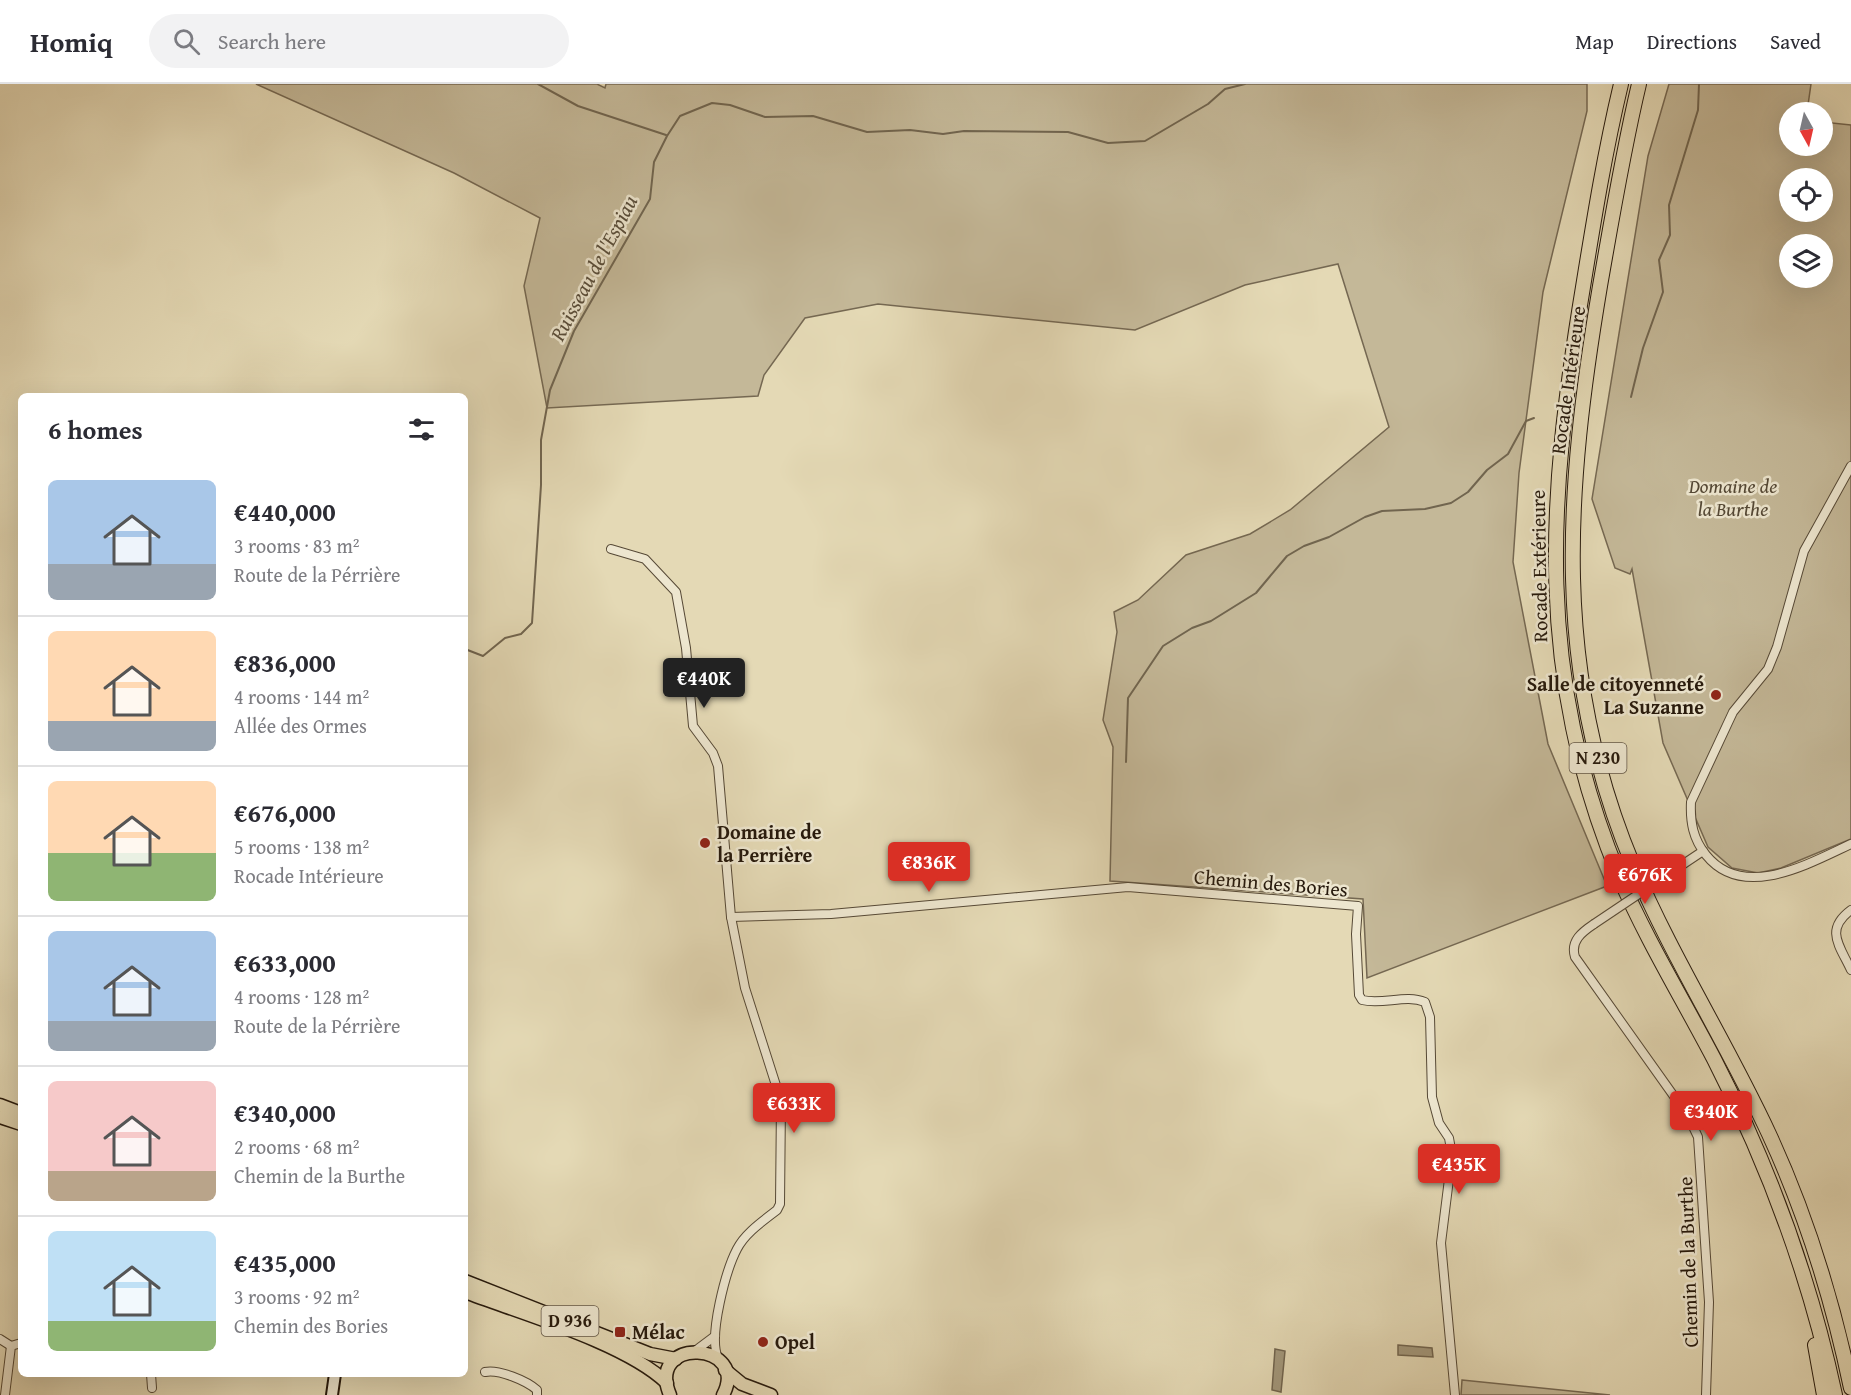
<!DOCTYPE html>
<html lang="en">
<head>
<meta charset="utf-8">
<style>
	:root { --surface:#fff; --page:#f2f2f3; --text:#2b2b33; --muted:#7c7c81; --line:#e1e1e2; --accent:#d93025 }
	body { margin:0; font-family:"Gentium Book Plus",serif; background:var(--page); color:var(--text); height:100vh; display:flex; flex-direction:column; font-size:22px; white-space:nowrap }
	* { box-sizing:border-box; margin:0 }
	p { font-size:20px; color:var(--muted) }
	.icon { flex:none; width:33px; height:33px; fill:none; stroke:currentColor; stroke-width:2; stroke-linecap:round; stroke-linejoin:round }
	.map { position:relative; flex:1; overflow:hidden }
	.sheet { position:absolute; left:18px; top:309px; width:450px; height:984px; display:flex; flex-direction:column; background:var(--surface); border-radius:9px; box-shadow:0 6px 24px #0002 }
	.sheet>* { flex:none }
	.needle { width:39px; rotate:172deg }
	.buttons { position:absolute; left:1779px; top:18px; display:grid; gap:12px }
	.buttons a { display:grid; place-items:center; width:54px; height:54px; border-radius:50%; background:var(--surface); box-shadow:0 6px 24px #0002; font-size:30px }
	.price { position:absolute; translate:-50% -51px; padding:0 14px; border-radius:6px; background:var(--accent); color:#fff; font-size:20px; line-height:39px; filter:drop-shadow(0 2px 3px #0008) }
	.price::after { content:''; position:absolute; left:50%; top:36px; width:18px; height:14px; margin-left:-9px; background:inherit; clip-path:polygon(0 0,100% 0,50% 100%) }
	.price.on { background:#222; color:#fff }
	ul { padding:0; list-style:none }
	li { display:flex; align-items:center; gap:18px; height:150px; padding:0 30px }
	li+li { border-top:2px solid var(--line) }
	li span { display:grid; place-items:center; flex:none; width:168px; height:120px; border-radius:9px; color:#555 }
	li>.icon { margin-inline-start:auto }
	span .icon { width:72px; height:72px; fill:#fffc; stroke-width:1 }
	li b { font-size:26px }
	h2 { display:flex; justify-content:space-between; align-items:center; height:72px; padding:0 30px; font-size:26px }
	header { display:flex; align-items:center; gap:36px; box-sizing:border-box; height:84px; padding:0 30px; background:var(--surface); border-bottom:2px solid var(--line) }
	header strong { font-size:28px }
	nav { display:flex; gap:33px; margin-inline-start:auto; font-size:21px }
	.search { width:420px; height:54px; background:var(--page); display:flex; align-items:center; gap:15px; box-sizing:border-box; padding:0 21px; border-radius:33px; color:var(--muted); font-size:22px }
	.map>svg:first-child { display:block }
	.green { fill:#c4b898; stroke:#756852; stroke-width:1.5; fill-rule:evenodd }
	.water { fill:#a3987c; stroke:#71654f; stroke-width:1.5 }
	.lines { fill:none; stroke-linecap:round; stroke-linejoin:round }
	.stream { stroke:#71654f; stroke-width:2 }
	.street-casing { stroke:#564936; stroke-width:10 }
	.secondary-casing { stroke:#26190c; stroke-width:14 }
	.primary-casing { stroke:#26190c; stroke-width:15 }
	.highway-casing { stroke:#26190c; stroke-width:16 }
	.street { stroke:#ede6cf; stroke-width:8 }
	.secondary { stroke:#ede6cf; stroke-width:10 }
	.primary { stroke:#e4d9b5; stroke-width:12 }
	.highway { stroke:#e4d9b5; stroke-width:14 }
	.street-bridge-casing { stroke:#564936; stroke-width:10; stroke-linecap:butt }
	.street-bridge { stroke:#ede6cf; stroke-width:8 }
	.poi-dot { fill:#8f2418; stroke:#ede6cf; stroke-width:2 }
	.labels { text-anchor:middle; stroke-width:5; stroke-linejoin:round; paint-order:stroke }
	.shield { fill:#ede6cf; stroke:#625646; stroke-width:1.5 }
	.shield-label { font-size:18px; font-weight:bold; fill:#26190c }
	.street-label { font-size:20px; fill:#26190c; stroke:#ede6cf }
	.park-label { font-size:20px; font-style:italic; fill:#554936; stroke:#ede6cf }
	.poi-label { font-size:20px; font-weight:bold; fill:#26190c; stroke:#ede6cf; text-anchor:start }
	.water-label { font-size:21px; font-style:italic; fill:#584c39; stroke:#ede6cf }
</style>
</head>
<body>
<header>
<strong>Homiq</strong>
<div class="search"><svg class="icon" aria-label="search" viewBox="0 0 24 24"><circle cx="10" cy="10" r="6"/><path d="M15 15l6 6"/></svg>Search here</div>
<nav><a>Map</a><a>Directions</a><a>Saved</a></nav>
</header>
<div class="map">
<svg width="1851" height="1311" viewBox="0 0 1851 1311">
	<rect width="100%" height="100%" fill="#e4d9b5"/>
	<filter id="stains"><feTurbulence type="fractalNoise" baseFrequency=".00333" numOctaves="4"/><feColorMatrix values="0 0 0 0 .2 0 0 0 0 .09 0 0 0 0 .02 0 0 0 .5 -.17"/></filter>
	<radialGradient id="worn" r=".72"><stop offset=".6" stop-color="#630" stop-opacity="0"/><stop offset="1" stop-color="#630" stop-opacity=".3"/></radialGradient>
	<g class="green">
		<path d="M256,0H597L605,4L606,0H1587V27L1543,208L1519,389L1513,478L1548,660L1607,802L1367,894L1363,815L1110,797L1113,663L1103,636L1117,548L1114,528L1138,516L1186,471L1250,450L1290,426L1389,343L1338,180L1245,201L1135,246L878,220L805,234L764,291L758,312L547,324L524,202L540,134L454,89Z"/>
		<path d="M1669,0H1811L1807,28H1790V62H1822L1823,38L1851,41V755L1781,784L1758,789L1732,784L1708,763L1663,659L1632,485L1630,490L1615,484L1592,415L1648,72ZM1790,94H1822V128H1790ZM1790,160H1822V194H1790Z"/>
		<path d="M1462,1296L1610,1311H1461Z"/>
	</g>
	<g class="water">
		<path d="M1398,1261L1432,1264L1433,1273L1398,1271Z"/>
		<path d="M1275,1265L1285,1267L1281,1308L1272,1306Z"/>
	</g>
	<g class="lines">
		<g class="stream">
			<path d="M538,0L578,22L666,51"/>
			<path d="M1631,313L1643,264L1663,208L1659,176L1670,151L1669,121L1698,26L1699,0"/>
			<path d="M465,565L483,572L505,554L521,550L532,539L541,401V356L550,306L574,247L650,115L654,78L667,52L680,32L712,19L730,21L765,33L813,32L867,48L910,46L943,50L964,47L1068,48L1108,59L1145,57L1208,20L1225,5L1245,0"/>
			<path d="M1126,678L1128,614L1163,562L1192,544L1211,537L1256,509L1287,472L1304,462L1329,453L1365,433L1382,427L1425,425L1451,419L1468,408L1487,386L1508,370L1526,337L1534,334"/>
		</g>
		<g class="street-casing">
			<g id="street">
				<path d="M1851,382L1804,467L1777,563L1768,585L1733,628L1691,718C1690,738 1693,755 1706,771C1743,817 1808,780 1851,760"/>
				<path d="M611,465L645,475L676,508L686,564L693,642L713,669L718,682L731,833L745,904L781,1017L780,1120L777,1126C763,1137 745,1149 737,1165C726,1186 708,1252 718,1274"/>
				<path d="M1682,781L1703,767"/>
				<path d="M1851,826C1824,846 1840,862 1851,886"/>
				<path d="M731,833L831,830L1128,803L1358,822L1356,850L1359,911L1362,916C1383,921 1406,910 1425,918L1430,933L1432,1013L1439,1039L1449,1054L1452,1071L1441,1159L1455,1311"/>
				<path d="M1594,840C1582,848 1570,857 1575,873L1688,1032L1698,1053L1709,1218L1706,1311"/>
				<path d="M0,1255L11,1262"/>
				<path d="M695,1267L715,1252"/>
				<path d="M485,1288C499,1285 527,1297 537,1306V1311"/>
				<path d="M151,1290L152,1304"/>
				<path d="M5,1311L11,1262L21,1259"/>
			</g>
		</g>
		<g class="secondary-casing">
			<path id="secondary" d="M332,1311L335,1290"/>
		</g>
		<g class="primary-casing">
			<g id="primary">
				<path d="M0,1021L21,1029"/>
				<path d="M0,1033L21,1040"/>
				<path d="M465,1197L650,1270L676,1275"/>
				<path d="M465,1208C520,1229 626,1259 667,1299"/>
				<path d="M725,1286L742,1300L771,1311"/>
				<path d="M670,1311C645,1251 751,1258 723,1311"/>
			</g>
		</g>
		<g class="highway-casing">
			<g id="highway">
				<path d="M1621,0C1605,67 1594,135 1583,203C1548,415 1535,588 1619,792C1646,855 1682,914 1714,975C1769,1082 1810,1194 1835,1311"/>
				<path d="M1639,0C1623,67 1612,134 1600,202C1566,405 1551,586 1633,781C1672,874 1727,959 1769,1050C1806,1130 1833,1218 1851,1304"/>
				<path d="M1815,1261L1824,1311"/>
			</g>
		</g>
		<use href="#street" class="street"/>
		<use href="#secondary" class="secondary"/>
		<use href="#primary" class="primary"/>
		<use href="#highway" class="highway"/>
		<g class="street-bridge-casing">
			<path id="street-bridge" d="M1594,840L1682,781"/>
		</g>
		<use href="#street-bridge" class="street-bridge"/>
	</g>
	<g class="poi-dot">
		<circle cx="1716" cy="611" r="6"/>
		<circle cx="705" cy="759" r="6"/>
		<rect x="614" y="1242" width="12" height="12" rx="3"/>
		<circle cx="763" cy="1258" r="6"/>
	</g>
	<g class="labels">
		<g class="shield">
			<rect x="1569.5" y="659" width="57" height="30" rx="4.5"/>
			<rect x="541.5" y="1222" width="57" height="30" rx="4.5"/>
		</g>
		<g class="shield-label">
			<text x="1598" y="680">N 230</text>
			<text x="570" y="1243">D 936</text>
		</g>
		<g class="street-label">
			<text transform="translate(1568 296) rotate(-82)" y="7">Rocade Intérieure</text>
			<text transform="translate(1539 482) rotate(-91)" y="7">Rocade Extérieure</text>
			<text transform="translate(1271 799) rotate(5)" y="7">Chemin des Bories</text>
			<text transform="translate(1688 1178) rotate(-92)" y="7">Chemin de la Burthe</text>
		</g>
		<g class="park-label">
			<text x="1733" y="409">Domaine de<tspan x="1733" dy="23">la Burthe</tspan></text>
		</g>
		<g class="poi-label">
			<text x="1704" y="607" text-anchor="end">Salle de citoyenneté<tspan x="1704" dy="23">La Suzanne</tspan></text>
			<text x="717" y="755">Domaine de<tspan x="717" dy="23">la Perrière</tspan></text>
			<text x="632" y="1255">Mélac</text>
			<text x="775" y="1265">Opel</text>
		</g>
		<g class="water-label">
			<text transform="translate(594 184) rotate(-62)" y="7">Ruisseau de l'Espiau</text>
		</g>
	</g>
	<rect width="100%" height="100%" filter="url(#stains)"/>
	<rect width="100%" height="100%" fill="url(#worn)"/>
</svg>
<div class="buttons">
<a><svg class="needle" viewBox="-14 -14 28 28"><path d="M0-13l5 13h-10z" fill="#e53935"/><path d="M0 13l5-13h-10z" fill="#7c7c81"/></svg></a>
<a><svg class="icon" aria-label="locate" viewBox="0 0 24 24"><circle cx="12" cy="12" r="6"/><path d="M12 2v4M12 18v4M2 12h4M18 12h4"/></svg></a>
<a><svg class="icon" aria-label="layers" viewBox="0 0 24 24"><path d="M12 4l9 5-9 5-9-5zM3 14l9 5 9-5"/></svg></a>
</div>
<b class="price on" style="left:704px;top:625px">€440K</b>
<b class="price" style="left:929px;top:809px">€836K</b>
<b class="price" style="left:1645px;top:821px">€676K</b>
<b class="price" style="left:794px;top:1050px">€633K</b>
<b class="price" style="left:1711px;top:1058px">€340K</b>
<b class="price" style="left:1459px;top:1111px">€435K</b>
<section class="sheet">
<h2>6 homes<svg class="icon" aria-label="filters" viewBox="0 0 24 24"><path d="M4 7h16M4 17h16"/><circle cx="9" cy="7" r="2"/><circle cx="15" cy="17" r="2"/></svg></h2>
<ul>
<li><span style="background:linear-gradient(#a9c7e8 70%,#9aa5b1 0)"><svg class="icon" aria-label="home" viewBox="0 0 24 24"><path d="M3 11l9-7 9 7M6 9v11h12V9"/></svg></span><div><b>€440,000</b><p>3 rooms · 83 m²</p><p>Route de la Pérrière</p></div></li>
<li><span style="background:linear-gradient(#ffd9b3 75%,#9aa5b1 0)"><svg class="icon" aria-label="home" viewBox="0 0 24 24"><path d="M3 11l9-7 9 7M6 9v11h12V9"/></svg></span><div><b>€836,000</b><p>4 rooms · 144 m²</p><p>Allée des Ormes</p></div></li>
<li><span style="background:linear-gradient(#ffd9b3 60%,#8fb573 0)"><svg class="icon" aria-label="home" viewBox="0 0 24 24"><path d="M3 11l9-7 9 7M6 9v11h12V9"/></svg></span><div><b>€676,000</b><p>5 rooms · 138 m²</p><p>Rocade Intérieure</p></div></li>
<li><span style="background:linear-gradient(#a9c7e8 75%,#9aa5b1 0)"><svg class="icon" aria-label="home" viewBox="0 0 24 24"><path d="M3 11l9-7 9 7M6 9v11h12V9"/></svg></span><div><b>€633,000</b><p>4 rooms · 128 m²</p><p>Route de la Pérrière</p></div></li>
<li><span style="background:linear-gradient(#f6c9c9 75%,#b9a48a 0)"><svg class="icon" aria-label="home" viewBox="0 0 24 24"><path d="M3 11l9-7 9 7M6 9v11h12V9"/></svg></span><div><b>€340,000</b><p>2 rooms · 68 m²</p><p>Chemin de la Burthe</p></div></li>
<li><span style="background:linear-gradient(#bfe0f5 75%,#8fb573 0)"><svg class="icon" aria-label="home" viewBox="0 0 24 24"><path d="M3 11l9-7 9 7M6 9v11h12V9"/></svg></span><div><b>€435,000</b><p>3 rooms · 92 m²</p><p>Chemin des Bories</p></div></li>
</ul>
</section>
</div>
</body>
</html>
